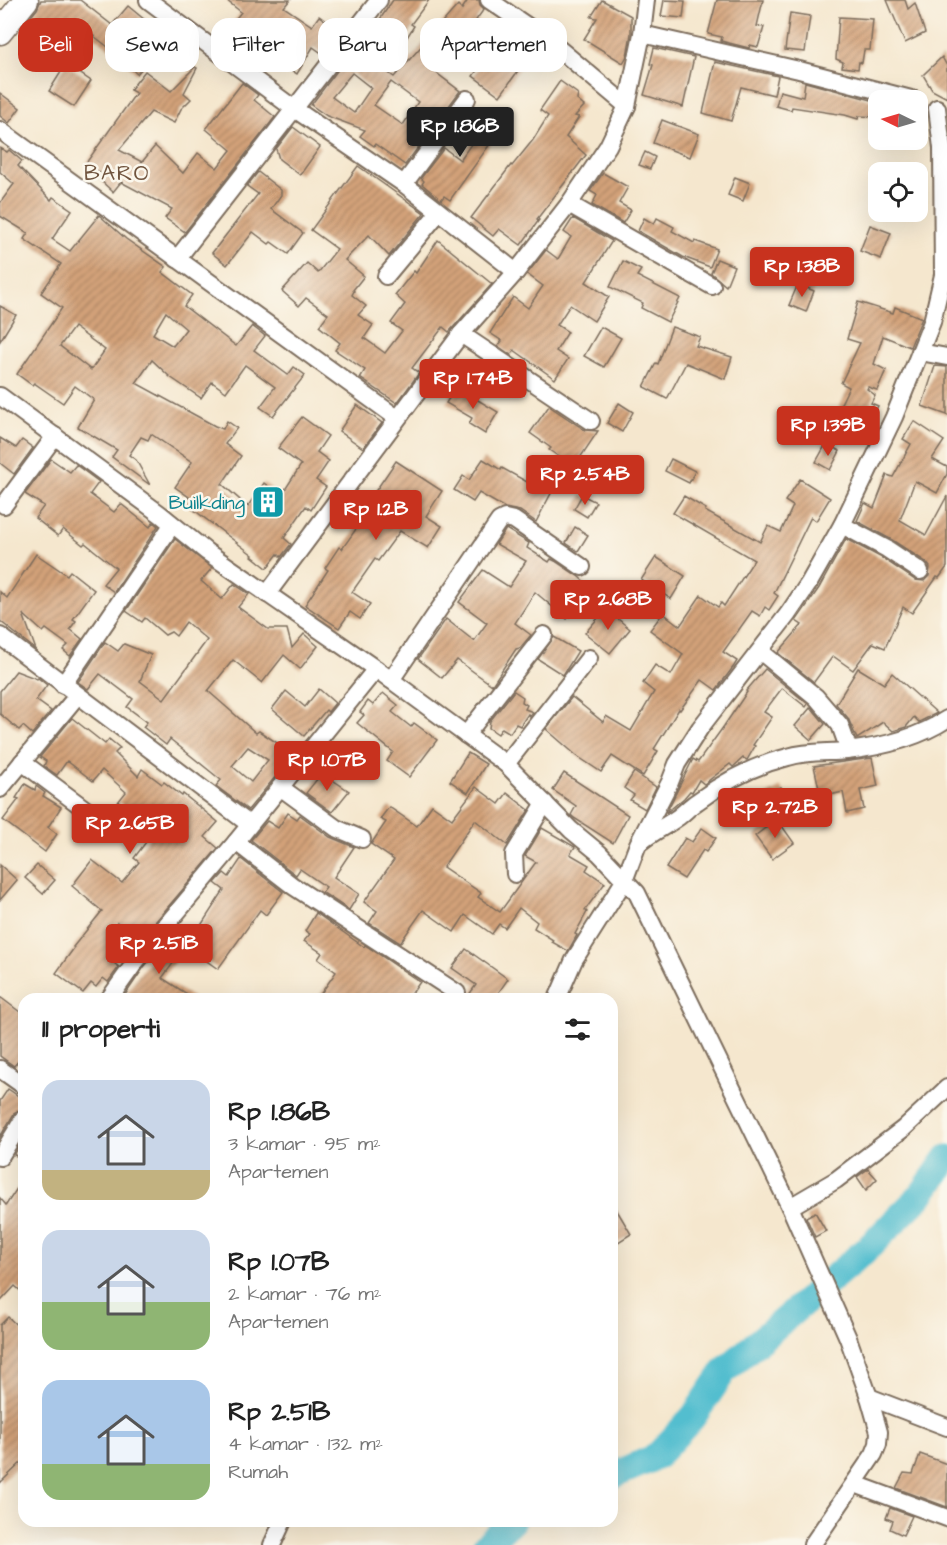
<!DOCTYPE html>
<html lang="id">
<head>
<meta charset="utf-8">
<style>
	:root { --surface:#fff; --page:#f6f6f6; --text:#222; --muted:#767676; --accent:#c8321e }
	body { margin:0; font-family:"Architects Daughter",sans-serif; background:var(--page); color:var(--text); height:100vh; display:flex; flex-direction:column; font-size:22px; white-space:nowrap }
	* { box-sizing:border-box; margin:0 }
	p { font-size:20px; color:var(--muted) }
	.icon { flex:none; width:33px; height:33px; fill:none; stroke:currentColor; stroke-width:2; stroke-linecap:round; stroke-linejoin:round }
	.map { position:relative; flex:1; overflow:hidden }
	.drawer { position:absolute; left:18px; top:993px; width:600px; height:534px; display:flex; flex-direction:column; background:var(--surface); border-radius:18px; box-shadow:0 6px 24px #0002 }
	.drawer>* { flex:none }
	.banner { position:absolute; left:18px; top:18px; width:600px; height:54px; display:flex; gap:12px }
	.needle { width:39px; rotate:275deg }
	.buttons { position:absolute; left:868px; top:90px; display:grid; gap:12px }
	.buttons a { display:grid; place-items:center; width:60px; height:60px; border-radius:12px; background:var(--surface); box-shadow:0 6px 24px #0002; font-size:30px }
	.price { position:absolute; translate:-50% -51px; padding:0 14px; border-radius:6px; background:var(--accent); color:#fff; font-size:20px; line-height:39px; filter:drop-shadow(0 2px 3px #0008) }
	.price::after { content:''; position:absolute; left:50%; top:36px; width:18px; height:14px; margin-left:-9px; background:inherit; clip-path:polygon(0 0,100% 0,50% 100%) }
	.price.on { background:#222; color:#fff }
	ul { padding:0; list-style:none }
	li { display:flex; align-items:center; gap:18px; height:150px; padding:0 24px }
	li span { display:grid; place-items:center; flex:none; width:168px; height:120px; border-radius:18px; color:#555 }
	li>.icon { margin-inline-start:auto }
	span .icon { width:72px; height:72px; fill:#fffc; stroke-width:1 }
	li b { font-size:26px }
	h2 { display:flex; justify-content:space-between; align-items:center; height:72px; padding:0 24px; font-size:26px }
	.tag { padding:0 21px; border-radius:18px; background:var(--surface); box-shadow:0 6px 24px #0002; font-size:21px; line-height:54px }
	.tag.on { background:var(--accent); color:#fff }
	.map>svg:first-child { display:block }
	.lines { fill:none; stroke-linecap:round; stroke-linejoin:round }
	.river { stroke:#53becf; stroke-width:27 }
	.building { fill:url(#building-hatch); fill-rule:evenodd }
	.minor-casing { stroke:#7c6c5c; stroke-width:20 }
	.highway-casing { stroke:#7c6c5c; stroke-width:27 }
	.minor { stroke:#fff; stroke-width:16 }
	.highway { stroke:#fff; stroke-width:24 }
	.labels { text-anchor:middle; stroke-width:5; stroke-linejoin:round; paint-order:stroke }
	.culture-label { font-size:20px; fill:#0d838f; stroke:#fbf7ec; text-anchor:end }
	.quarter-label { font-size:22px; letter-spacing:1.5px; fill:#70543e; stroke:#fbf7ec }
</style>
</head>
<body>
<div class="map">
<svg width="947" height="1545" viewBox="0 0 947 1545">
	<defs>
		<pattern id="building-hatch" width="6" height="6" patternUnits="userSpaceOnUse" patternTransform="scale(1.5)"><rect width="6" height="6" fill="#d3a279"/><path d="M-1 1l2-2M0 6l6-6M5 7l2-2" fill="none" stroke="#ac8463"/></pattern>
	</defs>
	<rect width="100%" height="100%" fill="#fbf7ec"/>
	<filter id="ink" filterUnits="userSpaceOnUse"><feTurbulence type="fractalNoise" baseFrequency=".0167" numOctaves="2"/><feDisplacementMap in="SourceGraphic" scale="12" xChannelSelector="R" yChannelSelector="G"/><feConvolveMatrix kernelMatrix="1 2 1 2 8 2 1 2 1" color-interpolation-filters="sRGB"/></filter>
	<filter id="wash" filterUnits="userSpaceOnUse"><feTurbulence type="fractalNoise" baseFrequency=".008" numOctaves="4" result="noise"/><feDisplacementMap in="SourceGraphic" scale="24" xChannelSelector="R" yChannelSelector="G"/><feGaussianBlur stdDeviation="1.35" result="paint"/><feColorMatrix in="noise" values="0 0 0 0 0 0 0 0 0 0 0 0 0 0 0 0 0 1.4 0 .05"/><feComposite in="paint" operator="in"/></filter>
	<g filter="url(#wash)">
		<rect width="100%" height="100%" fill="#f5e7ce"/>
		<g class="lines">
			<g class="river">
				<path d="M612,1476L656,1457L693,1417L725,1370L868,1248L921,1195L947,1158"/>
				<path d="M486,1545L512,1521"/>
			</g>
		</g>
		<g id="blocks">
			<g class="building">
				<path d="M41,0H80L112,25L128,6L145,20L137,30L159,49L137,74L116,55L117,54L72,19L51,46L24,25L37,9Z"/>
				<path d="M226,0H290L284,7L312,26L319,16L341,32L323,54L313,47L297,74L272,58L267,55L264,59L226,31L241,12Z"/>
				<path d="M393,0H429L411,24L414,26L386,71L394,77L458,5L462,9L468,0H479L480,5L484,9L476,20L492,33L490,36L525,61L500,96L473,76L486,58L460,38L434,71L460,91L405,165L375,144L374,146L360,136L365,130L327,116L311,105L353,50L362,57L378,35L372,31ZM352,73L371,88L354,113L332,97ZM391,82L418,102L403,125L374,105Z"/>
				<path d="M602,0L631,16V34L627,56L623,63L584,39L597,18L591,17Z"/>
				<path d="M664,0L685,1L683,18L661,16Z"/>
				<path d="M717,0H763L757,26L764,27L758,47L750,45L749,48L721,41L722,37L708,34Z"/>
				<path d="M887,0H905L908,9L915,3L925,33L905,43Z"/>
				<path d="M790,13L810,16L805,52L785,50Z"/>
				<path d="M839,17L873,19L870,50H864L862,63L859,62L858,69L842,67L843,62L836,59Z"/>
				<path d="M654,48L694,57L683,107L644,95L653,65L650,64Z"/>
				<path d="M942,57L947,66V98L932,90L923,75Z"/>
				<path d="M715,62L778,76L774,95L741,87L731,121L703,113Z"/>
				<path d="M66,64L91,81L74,107L49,91Z"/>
				<path d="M195,67L197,68L184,93L191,99L181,109L174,123L151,112L119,150L142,162L155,146L183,173L198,153L217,168L231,150L206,129L242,83L258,95L254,100L275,117L185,232L165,218L172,209L121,182L113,192L98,178L100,173L86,163L136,93L130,90L145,71L171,91Z"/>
				<path d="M560,81L578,94L577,100L584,106L575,116L579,117L566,137L586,155L537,219L539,220L521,245L499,229L493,236L471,218L511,165L512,166L533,140L548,116L540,110Z"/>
				<path d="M805,82L879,102V117L859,116L858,119L845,115L792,107L791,110L776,106L780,91L803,97Z"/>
				<path d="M0,93L20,108L9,123L0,116Z"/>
				<path d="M472,110L500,130L450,200L444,196L441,200L422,184L424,181L421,178L444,148L460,160L474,140L458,129Z"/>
				<path d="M662,120L699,134L690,157L653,143Z"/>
				<path d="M293,127L320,147L300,175L279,159L276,149Z"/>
				<path d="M0,148L7,152L9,150L22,161L18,166L51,200L53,197L72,210L52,239L70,251L99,215L126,239L166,267L162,272L192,295L184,306L236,346L252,326L265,336L254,350L288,375L294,367L305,375L273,416L260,407L275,387L245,365L226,392L212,382L201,398L170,377L152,360L136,383L215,426L223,429L227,421L237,428L225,444L241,456L222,484L246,505L248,506L264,483L281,496L301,465L278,448L302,417L328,436L317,452L329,461L316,480L326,487L311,510L306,506L284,538L291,544L281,557L278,554L267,568L252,556L253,555L185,503L189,497L175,487L192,462L151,434L148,440L141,437L129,455L136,460L150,485L112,457L117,450L78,427L94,400L75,386L63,403L34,383L32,385L17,374L62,308L41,293L61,264L24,239L28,233L0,216V203L14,184L0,172ZM166,312L186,329L173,346L153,334ZM74,327L105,350L91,370L60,346Z"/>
				<path d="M645,152L655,157L650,169L639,165Z"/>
				<path d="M358,166L424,213L389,256L369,235L345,260L364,276L353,290L354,291L352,295L366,306L358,315L373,325L364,338L385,353L402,331L391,323L405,304L395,295L414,271L416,273L438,240L492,284L449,332L443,327L412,368L419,373L397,403L360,378L365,370L335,350L340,343L319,326L328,314L306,298L299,306L282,291L307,263L318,273L337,249L311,230Z"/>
				<path d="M258,172L281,190V195L271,209L303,233L288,254L271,242L269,244L253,232L227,265L212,253L258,194L247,186Z"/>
				<path d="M603,173L628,187L619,203L631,210L623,223L592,205L597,195L590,191Z"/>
				<path d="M735,177L750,183L743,201L728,195Z"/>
				<path d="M573,218L612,241L586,282L609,297L594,321L570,305L557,325L568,332L556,351L568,359L555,379L514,350L511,355L498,346L502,341L490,333L513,297L528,308L543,286L527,274L546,250L558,259L571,237L564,232Z"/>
				<path d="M644,218L654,224L657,218L674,227L672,231L694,243L695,241L717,249L710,267L683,257L638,231Z"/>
				<path d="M870,225L891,233L881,259L860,251Z"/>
				<path d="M717,259L734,266L726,286L711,273Z"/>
				<path d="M623,261L641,270L637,276L680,298L668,322L641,308L643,303L610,287Z"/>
				<path d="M798,284L814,291L806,312L789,305Z"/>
				<path d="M858,302L893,313L895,307L922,318L910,347L883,336L874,364L886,370L877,390L868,387L867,389L875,395L871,403L878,406L863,437L832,422L849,387L841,383L860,343L847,339Z"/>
				<path d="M0,306L16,315L0,341Z"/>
				<path d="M601,327L621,338L604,367L584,356Z"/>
				<path d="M672,327L700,337L696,346L732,357L725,379L686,363L667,399L644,387L656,363L658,364Z"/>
				<path d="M935,366L947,367V415L922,406Z"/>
				<path d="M456,387L498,412L485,434L469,424L472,418L446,403Z"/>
				<path d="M619,403L633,412L622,432L607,423Z"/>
				<path d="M357,405L382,423L363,448L339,431Z"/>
				<path d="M549,406L585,430L598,431L574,467L549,450L551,448L530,433Z"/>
				<path d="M914,421L944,441L932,459L947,467V474L937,493L915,481L900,520L926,535L947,496V567L939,578L937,577L912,613L903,607L885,648L873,643L853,670L833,656L814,682L778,653L802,625L796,621L819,588L846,539L882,558L915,580L924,581L929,576L930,567L926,562L892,540L857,521L865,503L874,508L887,475L893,477L911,444L903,439Z"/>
				<path d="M0,438L16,448L22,440L33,448L14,474L0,463Z"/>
				<path d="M826,444L840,451L830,470L816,462Z"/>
				<path d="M51,459L70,472L76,465L99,482L90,494L114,512L121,504L150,527L153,522L158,526L114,592L103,584L116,568L85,543L83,545L63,529L58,536L35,518L44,506L25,494Z"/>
				<path d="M483,459L501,470L502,468L527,482L533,470L557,482L536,522L520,511L505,508L479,493L473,502L454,490L463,476L469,480Z"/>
				<path d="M671,459L695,471L689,483L665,471Z"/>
				<path d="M396,461L442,491L426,516L442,526L428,548L400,531L378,561L375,559L352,592L370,604L360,619L350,612L339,628L305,605L328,570L325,568L339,547L342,549L373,505L368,502Z"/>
				<path d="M800,479L830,498L816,521L811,517L774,593L778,596L769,610L765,607L760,616L752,611L723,652L737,661L734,666L716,690L702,680L680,710L679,709L654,749L658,751L643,776L612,756L601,772L577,756L546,729L572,697L603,722L606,716L631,731L654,692L643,683L655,665L671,675L683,654L650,630L663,613L680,626L701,595L718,607L721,603L724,606L754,560L673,513L684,496L706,509L705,511L760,542L768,526L781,532L793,506L785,501Z"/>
				<path d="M582,495L596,502L587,517L574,509Z"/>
				<path d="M575,527L588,535L578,551L566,543Z"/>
				<path d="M506,529L529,543L527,548L549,562L551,559L555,561L579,577L590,587L574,605L578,609L567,619L535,592L515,623L531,635L520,648L516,649L492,685L457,660L442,678L418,659L437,632L446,619L474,641L487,623L459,602L483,570L509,587L526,561L496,544Z"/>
				<path d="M175,539L212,568L201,581L222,599L234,584L249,594L238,607L268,629H287L292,648L304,634L318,646L300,669L284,655L262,683L233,660L208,691L256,733L259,731L294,754L248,810L216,786L221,780L170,739L166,745L143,727L147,722L127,707L133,699L100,674L88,689L78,682L105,642L118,651L124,644L151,655L140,681L164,699L207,640L186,622L176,636L171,632L165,635L145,618L142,622L126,611ZM248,747L268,760L251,782L232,766Z"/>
				<path d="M36,554L67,575L70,571L94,590L73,619L76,621L70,629L82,639L70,656L63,650L68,645L46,629L43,632L23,614L36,650L0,621V592L7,598Z"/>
				<path d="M656,557L685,576L671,599L641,580Z"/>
				<path d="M606,609L630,629L610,653L585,633Z"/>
				<path d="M554,637L578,651L563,675L538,659Z"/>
				<path d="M858,668L884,684L892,673L937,713L919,722L914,717L906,727L893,731L883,722L857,739L848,718L836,704Z"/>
				<path d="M765,669L808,704L806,707L782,688L764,712L772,717L753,745L755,746L747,760L743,758L733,767L730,764L704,784L699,780L692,792L690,791L684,798L666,813L693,759L698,762L724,726L747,692L746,691Z"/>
				<path d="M16,671L37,679L38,678L47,685L36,700L51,711L32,734L23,726L19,730L0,714V691Z"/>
				<path d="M319,689L335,703L328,712L326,710L304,736L272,709L286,691L305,707Z"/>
				<path d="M514,691L523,697L522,702L527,705L525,709L533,712L530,716L528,714L520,726L516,724L510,733L502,728L498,734L489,728L490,721Z"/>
				<path d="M383,693L398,705L392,712L411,727L414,723L437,740L409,777L387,761L393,752L357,723L364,715L360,712L368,701L373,705Z"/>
				<path d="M811,707L825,724L811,740L795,726Z"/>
				<path d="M72,718L105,744L109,739L120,748L115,753L138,776L142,769L162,784L164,782L182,796L183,794L218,822L205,837L218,848L139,941L117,923L115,964L119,967L108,982L103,978L96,987L91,983L83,993L56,973L74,948L73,947L102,911L72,886L92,860L122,883L139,862L134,858L152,834L135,821L138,817L118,802L126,792L102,770L93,781L67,761L57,775L44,766L46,761L40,757Z"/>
				<path d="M468,753L486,764L468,793L450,781Z"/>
				<path d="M872,758L878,786L860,790L864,809L847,813L843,792L821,797L814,766Z"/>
				<path d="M634,772L656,787L645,809L630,800L634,795L624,788Z"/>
				<path d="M322,773L349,791L332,812L306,793Z"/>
				<path d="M564,773L628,815L613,843L574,818L571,815L576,806L553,790Z"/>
				<path d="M25,784L35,790L36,786L45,793L43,796L61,807L48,827L57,834L45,852L3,820L19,799L16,798Z"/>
				<path d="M476,787L499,804L507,793L529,810L507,845L475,820L443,867L481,893L478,897L500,912L536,862L525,856L542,828L575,847L570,854L589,865L586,870L605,883L585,910L587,912L575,934L577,935L568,951L552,942L553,940L534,928L537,922L519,908L505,928L499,924L492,934L465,915L454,932L423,910L400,943L369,923L377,911L364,902L394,860L371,844L386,822L380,819L389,807L417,826L432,805L452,819Z"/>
				<path d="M781,787L789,801L773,810L765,796Z"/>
				<path d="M288,813L297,819L300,815L330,837L354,847L334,877L359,894L349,910L322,892L326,887L300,869L296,875L251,840L267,821L278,828Z"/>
				<path d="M777,819L794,843L772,859L755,836Z"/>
				<path d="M702,828L716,838L706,852L703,850L684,879L666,868L685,838L692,842Z"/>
				<path d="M241,859L283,892L266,915L260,910L218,969L187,947L224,890L215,883L224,873L229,877Z"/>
				<path d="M0,865L17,880L0,900Z"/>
				<path d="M37,865L55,880L43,894L25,878Z"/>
				<path d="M316,913L364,947L365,945L420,982L408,999H317L336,972L318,959L322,953L304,941L310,934L305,931Z"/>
				<path d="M173,934L187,945L162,978L195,999H131L125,995L144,967Z"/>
				<path d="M466,949L508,979L494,999H466L476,985L452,968Z"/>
				<path d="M0,997L24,1015V1054L14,1066L0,1056Z"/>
				<path d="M8,1089L24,1100V1108L15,1112L0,1137V1101Z"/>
				<path d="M24,1138V1160L14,1155Z"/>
				<path d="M868,1169L877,1179L866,1190L857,1177Z"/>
				<path d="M24,1178V1294L15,1286L0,1302V1198L6,1205Z"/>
				<path d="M612,1202L631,1234L612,1246Z"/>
				<path d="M815,1212L826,1231L815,1237L806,1217Z"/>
				<path d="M8,1317L24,1332V1460L0,1483V1325Z"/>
				<path d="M920,1454L947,1464V1507L896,1488L904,1473L913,1474Z"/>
				<path d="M890,1508L912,1516L903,1535L890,1529L893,1521L886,1518Z"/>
			</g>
		</g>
	</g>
	<g filter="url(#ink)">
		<use href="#blocks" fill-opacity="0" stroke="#7c6c5c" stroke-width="1.5"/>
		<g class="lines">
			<g class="minor-casing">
				<g id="minor">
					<path d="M148,0L293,108L404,184L516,272"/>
					<path d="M489,0L552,43L627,106"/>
					<path d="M642,34L799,70L915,100"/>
					<path d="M0,130L397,418"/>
					<path d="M404,184L467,99"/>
					<path d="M569,204L712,286"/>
					<path d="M177,259L379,0"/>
					<path d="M386,276L439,212"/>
					<path d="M461,334L591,421"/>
					<path d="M920,352L947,357"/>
					<path d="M0,396L160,514L207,552L376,669L506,764L571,830L599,853L637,893L790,1207L848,1338L869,1397L879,1432L878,1444L874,1454L812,1545"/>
					<path d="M4,505L55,436"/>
					<path d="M842,525L887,549L920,571"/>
					<path d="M267,594L461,334L516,272L569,204L608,146L627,106L642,34L646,0"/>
					<path d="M0,636L249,824"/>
					<path d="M760,651L816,697L840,725L849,750"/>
					<path d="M391,680L499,521L505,518L514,520L582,567"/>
					<path d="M63,685L172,525"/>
					<path d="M466,735L544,635"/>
					<path d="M22,762L89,812"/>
					<path d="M506,764L589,658"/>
					<path d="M280,787L336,828L362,839"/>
					<path d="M0,789L77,696"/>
					<path d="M642,841C653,832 666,826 677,818C684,813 690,806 698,801C725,781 755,765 788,757C808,751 827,753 847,751C881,747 918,738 947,719"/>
					<path d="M236,842L293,886L457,993"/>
					<path d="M515,874L514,854L545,803"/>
					<path d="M109,999L136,961L236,842L376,669"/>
					<path d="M557,999L574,960L624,881L638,844L670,782L677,764L700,728L788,614L809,583L842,525L894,417L932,322L943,275L942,148L937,108"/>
					<path d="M0,1069L24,1086"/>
					<path d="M0,1157L24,1118"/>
					<path d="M790,1207L836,1180L903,1129L947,1088"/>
					<path d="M869,1397L947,1427"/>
					<path d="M855,1484L947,1518"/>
					<path d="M272,1545L283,1521"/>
				</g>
			</g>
			<g class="highway-casing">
				<path id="highway" d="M0,32L26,0"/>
			</g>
			<use href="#minor" class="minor"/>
			<use href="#highway" class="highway"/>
		</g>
	</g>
	<defs>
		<g id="building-square" transform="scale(1.725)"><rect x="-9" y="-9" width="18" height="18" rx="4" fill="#0f9aa8" stroke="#fbf7ec"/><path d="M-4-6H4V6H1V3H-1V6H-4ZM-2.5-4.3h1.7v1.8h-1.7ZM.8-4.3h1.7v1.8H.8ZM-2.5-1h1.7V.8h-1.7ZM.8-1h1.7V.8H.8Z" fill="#fff"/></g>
	</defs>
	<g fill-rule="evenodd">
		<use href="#building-square" x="268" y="502"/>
	</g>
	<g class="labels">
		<g class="culture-label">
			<text x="245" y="509">Builkding</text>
		</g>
		<g class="quarter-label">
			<text x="117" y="180">BARO</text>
		</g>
	</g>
</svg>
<div class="buttons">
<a><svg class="needle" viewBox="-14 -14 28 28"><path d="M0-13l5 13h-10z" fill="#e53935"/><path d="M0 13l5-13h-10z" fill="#767676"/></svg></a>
<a><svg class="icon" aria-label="locate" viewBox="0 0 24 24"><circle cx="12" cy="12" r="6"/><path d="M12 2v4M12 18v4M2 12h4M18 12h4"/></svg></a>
</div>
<b class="price on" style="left:460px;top:158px">Rp 1.86B</b>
<b class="price" style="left:802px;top:298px">Rp 1.38B</b>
<b class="price" style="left:473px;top:410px">Rp 1.74B</b>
<b class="price" style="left:828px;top:457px">Rp 1.39B</b>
<b class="price" style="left:585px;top:506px">Rp 2.54B</b>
<b class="price" style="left:376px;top:541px">Rp 1.2B</b>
<b class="price" style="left:608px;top:631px">Rp 2.68B</b>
<b class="price" style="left:327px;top:792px">Rp 1.07B</b>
<b class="price" style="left:775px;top:839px">Rp 2.72B</b>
<b class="price" style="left:130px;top:855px">Rp 2.65B</b>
<b class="price" style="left:159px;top:975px">Rp 2.51B</b>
<div class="banner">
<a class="tag on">Beli</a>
<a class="tag">Sewa</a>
<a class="tag">Filter</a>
<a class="tag">Baru</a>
<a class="tag">Apartemen</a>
</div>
<section class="drawer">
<h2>11 properti<svg class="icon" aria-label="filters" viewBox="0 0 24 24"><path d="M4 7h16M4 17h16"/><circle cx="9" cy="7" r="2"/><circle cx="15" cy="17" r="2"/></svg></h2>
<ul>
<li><span style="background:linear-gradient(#c9d6e8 75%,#c2b280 0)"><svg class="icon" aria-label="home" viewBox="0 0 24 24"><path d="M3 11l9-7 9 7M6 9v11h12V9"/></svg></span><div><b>Rp 1.86B</b><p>3 kamar · 95 m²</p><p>Apartemen</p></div></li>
<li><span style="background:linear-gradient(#c9d6e8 60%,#8fb573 0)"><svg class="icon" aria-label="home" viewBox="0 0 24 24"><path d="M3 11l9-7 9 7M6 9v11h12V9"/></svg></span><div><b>Rp 1.07B</b><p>2 kamar · 76 m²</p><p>Apartemen</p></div></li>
<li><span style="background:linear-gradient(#a9c7e8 70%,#8fb573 0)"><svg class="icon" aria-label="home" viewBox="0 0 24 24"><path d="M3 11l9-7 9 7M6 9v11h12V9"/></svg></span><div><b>Rp 2.51B</b><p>4 kamar · 132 m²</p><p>Rumah</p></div></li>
</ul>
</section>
</div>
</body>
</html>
